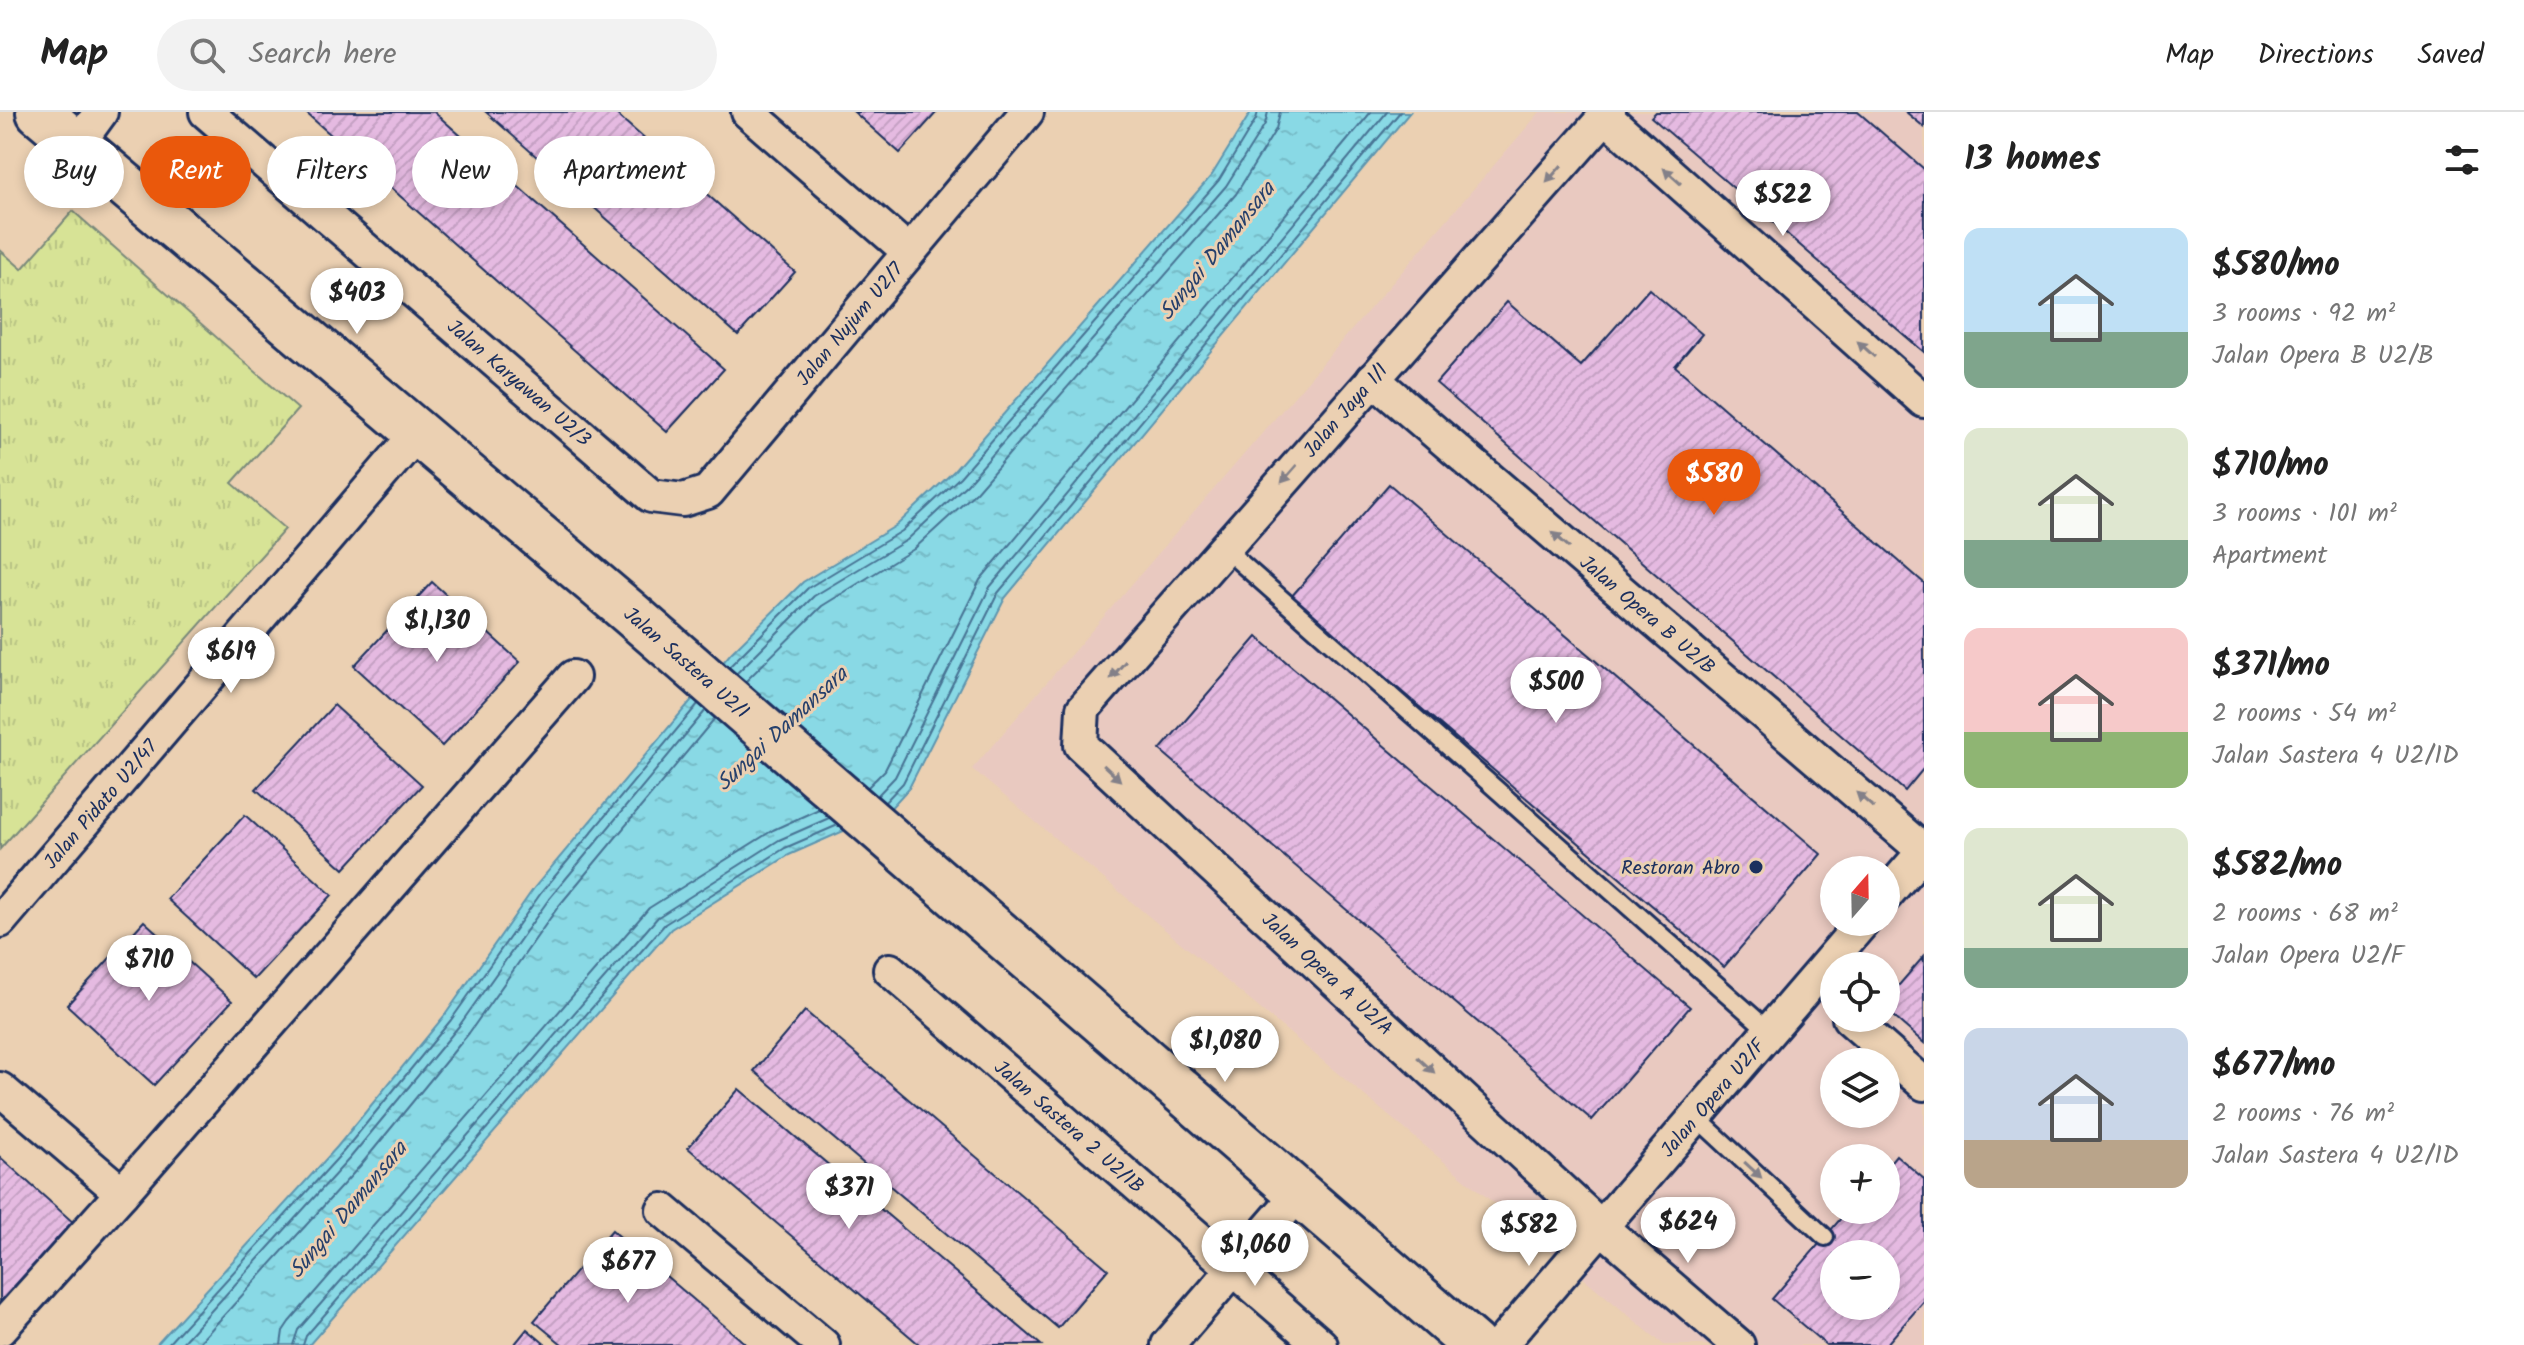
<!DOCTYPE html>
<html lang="en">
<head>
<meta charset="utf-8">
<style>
	:root { --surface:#fff; --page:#f2f2f2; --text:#222; --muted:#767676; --line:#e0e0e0; --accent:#ea580c }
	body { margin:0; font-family:Kalam,sans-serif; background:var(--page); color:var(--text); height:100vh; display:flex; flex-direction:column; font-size:30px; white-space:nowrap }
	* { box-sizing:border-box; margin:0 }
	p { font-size:26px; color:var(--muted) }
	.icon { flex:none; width:44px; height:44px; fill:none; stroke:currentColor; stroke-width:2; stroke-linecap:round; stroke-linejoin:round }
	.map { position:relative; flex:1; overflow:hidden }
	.drawer { display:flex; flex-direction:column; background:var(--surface); width:600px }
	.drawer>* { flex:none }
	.banner { position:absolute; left:24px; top:24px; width:760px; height:72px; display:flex; gap:16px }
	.needle { width:52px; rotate:20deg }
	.fabs { position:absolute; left:1820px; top:744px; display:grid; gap:16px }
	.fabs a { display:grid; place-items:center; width:80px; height:80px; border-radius:50%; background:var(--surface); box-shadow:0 4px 12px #0003; font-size:40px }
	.price { position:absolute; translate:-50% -68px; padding:0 18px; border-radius:28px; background:#fff; color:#222; font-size:26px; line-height:52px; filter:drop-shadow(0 2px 4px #0008) }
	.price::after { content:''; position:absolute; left:50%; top:48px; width:24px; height:18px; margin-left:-12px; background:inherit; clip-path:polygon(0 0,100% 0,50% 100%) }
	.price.current { background:var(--accent); color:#fff }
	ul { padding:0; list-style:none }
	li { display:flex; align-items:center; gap:24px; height:200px; padding:0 40px }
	li span { display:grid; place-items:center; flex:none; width:224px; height:160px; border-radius:16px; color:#555 }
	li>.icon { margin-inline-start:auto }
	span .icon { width:96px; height:96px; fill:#fffc; stroke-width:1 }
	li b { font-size:34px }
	h2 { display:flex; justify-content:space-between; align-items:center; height:96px; padding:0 40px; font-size:34px }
	.chip { padding:0 28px; border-radius:36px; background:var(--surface); box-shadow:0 4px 12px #0003; font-size:28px; line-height:72px }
	.chip.current { background:var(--accent); color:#fff }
	header { display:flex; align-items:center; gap:48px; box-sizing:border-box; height:112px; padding:0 40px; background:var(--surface); border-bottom:2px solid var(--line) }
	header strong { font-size:38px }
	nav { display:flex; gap:44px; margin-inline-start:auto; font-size:28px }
	.search { width:560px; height:72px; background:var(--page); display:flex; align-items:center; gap:20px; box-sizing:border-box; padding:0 28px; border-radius:44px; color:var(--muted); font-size:30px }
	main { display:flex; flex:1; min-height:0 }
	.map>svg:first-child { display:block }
	.built { fill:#e9c9c0; fill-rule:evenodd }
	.park { fill:url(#park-tufts); stroke:#79897a; stroke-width:2 }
	.water { fill:url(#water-ripples); stroke:#5d95af; stroke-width:2 }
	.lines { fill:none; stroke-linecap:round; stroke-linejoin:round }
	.shore { stroke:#477394; stroke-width:2 }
	.building { fill:url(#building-hatch); stroke:#1b2f5e; stroke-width:2; fill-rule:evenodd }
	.lane-casing { stroke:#1b2f5e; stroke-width:22 }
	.street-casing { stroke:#1b2f5e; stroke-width:38 }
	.secondary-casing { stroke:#1b2f5e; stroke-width:50 }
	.lane { stroke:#ebd0b2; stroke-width:16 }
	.street { stroke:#ebd0b2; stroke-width:32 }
	.secondary { stroke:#ebd0b2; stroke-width:44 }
	.oneway { fill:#838088 }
	.poi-dot { fill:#1b2f5e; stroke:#ebd0b2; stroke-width:3 }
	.labels { text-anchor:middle; stroke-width:6; stroke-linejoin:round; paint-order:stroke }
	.street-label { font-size:20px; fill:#1b2f5e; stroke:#ebd0b2 }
	.poi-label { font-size:20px; fill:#1b2f5e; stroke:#ebd0b2; text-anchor:end }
	.water-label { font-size:22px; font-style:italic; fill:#26406c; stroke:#ebd0b2 }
</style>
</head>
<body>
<header>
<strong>Map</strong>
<div class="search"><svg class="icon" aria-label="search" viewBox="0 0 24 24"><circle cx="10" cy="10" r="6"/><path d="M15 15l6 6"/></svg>Search here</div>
<nav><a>Map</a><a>Directions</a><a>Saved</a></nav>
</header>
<main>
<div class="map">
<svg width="1924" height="1233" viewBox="0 0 1924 1233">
	<defs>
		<pattern id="park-tufts" width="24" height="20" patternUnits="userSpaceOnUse" patternTransform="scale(2)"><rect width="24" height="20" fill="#d7e396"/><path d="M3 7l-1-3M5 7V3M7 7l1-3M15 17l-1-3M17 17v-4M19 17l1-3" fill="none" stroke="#b8c384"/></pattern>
		<pattern id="water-ripples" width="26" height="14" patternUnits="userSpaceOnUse" patternTransform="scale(2)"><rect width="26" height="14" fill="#89d9e5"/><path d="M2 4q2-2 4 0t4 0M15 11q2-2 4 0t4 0" fill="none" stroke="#76bbc7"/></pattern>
		<pattern id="building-hatch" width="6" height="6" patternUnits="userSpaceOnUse" patternTransform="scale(2)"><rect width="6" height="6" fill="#e5bae1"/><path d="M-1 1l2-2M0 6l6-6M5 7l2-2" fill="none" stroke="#c4a0c3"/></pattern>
	</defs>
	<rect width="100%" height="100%" fill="#ebd0b2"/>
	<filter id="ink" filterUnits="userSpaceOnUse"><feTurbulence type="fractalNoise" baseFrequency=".0125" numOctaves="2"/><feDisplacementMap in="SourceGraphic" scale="16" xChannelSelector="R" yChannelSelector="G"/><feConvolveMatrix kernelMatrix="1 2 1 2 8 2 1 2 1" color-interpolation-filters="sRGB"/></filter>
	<g filter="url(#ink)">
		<path class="built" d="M1540,0H1924V1233H1664L972,657ZM1834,758H1886V810H1834ZM1834,854H1886V906H1834ZM1834,950H1886V1002H1834ZM1834,1046H1886V1098H1834ZM1834,1142H1886V1194H1834Z"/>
		<path class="park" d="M73,99L298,297L232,371L285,417L0,737V138L22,157Z"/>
		<path class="water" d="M1251,0H1410L1005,486L909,676L887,700L789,743L671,817L309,1233H156L337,1035L445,903L534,776L731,541L803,470L897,413L954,359L1212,63Z"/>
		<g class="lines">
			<g class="shore">
				<path d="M729,555L808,476L902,419L960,365L1219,68L1256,7L1258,0"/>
				<path d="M736,562L814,484L907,428L967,372L1226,74L1265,12L1268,0"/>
				<path d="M746,569L822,494L914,437L976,380L1236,82L1276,17L1280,0"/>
				<path d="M868,675L885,658L980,468L1371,0"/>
				<path d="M877,684L895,665L990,475L1387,0"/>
				<path d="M885,690L903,671L998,481L1400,0"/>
				<path d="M167,1233L343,1040L451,908L541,781L698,592"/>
				<path d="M180,1233L350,1046L459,914L549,787L706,598"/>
				<path d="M197,1233L360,1054L469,921L558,795L715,606"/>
				<path d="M281,1233L283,1219L289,1210L649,796L773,718L819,697"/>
				<path d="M293,1233L298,1218L658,805L779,728L829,706"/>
				<path d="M303,1233L306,1224L665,812L785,736L838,713"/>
			</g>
		</g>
		<g class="building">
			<path d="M305,0H434L724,257L667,320Z"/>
			<path d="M486,0H614L795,160L738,223Z"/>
			<path d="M854,0H937L900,41Z"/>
			<path d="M1656,0H1858L1924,57V240L1651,5Z"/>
			<path d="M1906,0H1924V15Z"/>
			<path d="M1649,177L1702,222L1675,254L1924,471V656L1905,679L1436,271L1507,190L1581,254Z"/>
			<path d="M1389,372L1821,742L1724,855L1291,485Z"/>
			<path d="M432,470L520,550L442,634L354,554Z"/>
			<path d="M1257,525L1690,895L1592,1008L1160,638Z"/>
			<path d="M334,593L422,673L344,757L256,677Z"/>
			<path d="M245,703L332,783L254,867L167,787Z"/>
			<path d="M144,809L232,889L154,973L67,893Z"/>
			<path d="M1924,844V931L1886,898V888Z"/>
			<path d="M805,899L1108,1157L1058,1216L754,959Z"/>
			<path d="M739,977L1041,1233H920L688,1036Z"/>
			<path d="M1896,1043L1924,1067V1189L1886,1233H1826L1772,1187L1848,1098H1886V1055ZM1834,1142H1886V1194H1834Z"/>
			<path d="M0,1045L75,1112L0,1199Z"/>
			<path d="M612,1118L747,1233H563L534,1209Z"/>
			<path d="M527,1217L546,1233H514Z"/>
		</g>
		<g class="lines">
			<g class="lane-casing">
				<g id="lane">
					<path d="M1224,436L1769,919"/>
					<path d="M1696,1005L1825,1125"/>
				</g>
			</g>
			<g class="street-casing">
				<g id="street">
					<path id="s1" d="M206,0L651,384L683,388L708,380L1027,0"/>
					<path d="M748,0L908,139"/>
					<path id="s2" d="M1609,0L1083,597L1081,633L1601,1115L1738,1233"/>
					<path d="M1605,4L1924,289"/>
					<path d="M77,33L101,0"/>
					<path id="s3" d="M1373,267L1924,739"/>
					<path d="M1886,783L1924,739"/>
					<path id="s4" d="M0,809L418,320"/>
					<path id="s5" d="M890,858L1321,1233"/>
					<path d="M1849,906L1924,972"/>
					<path d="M0,977L122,1081"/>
					<path d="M663,1098L823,1233"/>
					<path d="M0,1217L122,1081L573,565"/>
					<path d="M1168,1233L1299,1081"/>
					<path id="s6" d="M1500,1233L1863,810"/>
				</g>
			</g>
			<g class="secondary-casing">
				<g id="secondary">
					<path id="s7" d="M39,0L630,501L1474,1233"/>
				</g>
			</g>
			<use href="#lane" class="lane"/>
			<use href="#street" class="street"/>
			<use href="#secondary" class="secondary"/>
		</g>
		<defs><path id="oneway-solid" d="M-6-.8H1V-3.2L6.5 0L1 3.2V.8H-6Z" transform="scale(2)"/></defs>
		<g class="oneway">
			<use href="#oneway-solid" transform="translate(1554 62) rotate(131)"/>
			<use href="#oneway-solid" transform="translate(1672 64) rotate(-138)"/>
			<use href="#oneway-solid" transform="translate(1866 237) rotate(-138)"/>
			<use href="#oneway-solid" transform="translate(1289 362) rotate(131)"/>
			<use href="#oneway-solid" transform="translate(1561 428) rotate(-139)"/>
			<use href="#oneway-solid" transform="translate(1118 558) rotate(131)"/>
			<use href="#oneway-solid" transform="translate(1112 661) rotate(43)"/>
			<use href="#oneway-solid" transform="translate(1865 688) rotate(-139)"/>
			<use href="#oneway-solid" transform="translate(1426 953) rotate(43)"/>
			<use href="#oneway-solid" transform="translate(1753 1058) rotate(43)"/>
		</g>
	</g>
	<circle class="poi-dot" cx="1756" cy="755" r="8"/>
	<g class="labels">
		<g class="street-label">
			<text dy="7" stroke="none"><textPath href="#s1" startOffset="866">Jalan Nujum U2/7</textPath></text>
			<text dy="7" stroke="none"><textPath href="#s1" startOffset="414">Jalan Karyawan U2/3</textPath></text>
			<text transform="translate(1345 298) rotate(-49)" y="7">Jalan Jaya 1/1</text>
			<text dy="7" stroke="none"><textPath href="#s3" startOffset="362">Jalan Opera B U2/B</textPath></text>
			<text dy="7" stroke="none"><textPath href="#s7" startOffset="850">Jalan Sastera U2/1</textPath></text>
			<text dy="7" stroke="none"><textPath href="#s4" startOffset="154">Jalan Pidato U2/47</textPath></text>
			<text dy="7" stroke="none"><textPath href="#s2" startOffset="1168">Jalan Opera A U2/A</textPath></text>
			<text dy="7" stroke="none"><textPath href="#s6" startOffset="326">Jalan Opera U2/F</textPath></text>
			<text dy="7" stroke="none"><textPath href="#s5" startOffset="238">Jalan Sastera 2 U2/1B</textPath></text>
		</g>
		<g class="poi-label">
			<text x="1740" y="762">Restoran Abro</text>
		</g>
		<g class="water-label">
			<text transform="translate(1216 138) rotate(-51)" y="8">Sungai Damansara</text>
			<text transform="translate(781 616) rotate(-43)" y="8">Sungai Damansara</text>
			<text transform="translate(347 1097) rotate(-50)" y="8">Sungai Damansara</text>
		</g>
	</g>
</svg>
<div class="fabs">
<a><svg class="needle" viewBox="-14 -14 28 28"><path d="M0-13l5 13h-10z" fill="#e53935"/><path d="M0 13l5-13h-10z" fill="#767676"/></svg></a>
<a><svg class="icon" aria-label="locate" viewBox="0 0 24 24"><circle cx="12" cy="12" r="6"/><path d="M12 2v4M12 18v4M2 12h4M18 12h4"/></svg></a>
<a><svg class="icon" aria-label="layers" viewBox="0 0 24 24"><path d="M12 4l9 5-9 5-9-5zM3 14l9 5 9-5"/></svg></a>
<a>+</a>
<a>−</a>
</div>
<b class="price" style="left:1783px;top:126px">$522</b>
<b class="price" style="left:357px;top:224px">$403</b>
<b class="price current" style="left:1714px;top:405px">$580</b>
<b class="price" style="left:437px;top:552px">$1,130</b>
<b class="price" style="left:231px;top:583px">$619</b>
<b class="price" style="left:1556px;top:613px">$500</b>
<b class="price" style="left:149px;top:891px">$710</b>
<b class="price" style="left:1225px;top:972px">$1,080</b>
<b class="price" style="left:849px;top:1119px">$371</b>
<b class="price" style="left:1688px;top:1153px">$624</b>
<b class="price" style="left:1529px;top:1156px">$582</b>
<b class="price" style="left:1255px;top:1176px">$1,060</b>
<b class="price" style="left:628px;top:1193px">$677</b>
<div class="banner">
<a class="chip">Buy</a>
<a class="chip current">Rent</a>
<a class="chip">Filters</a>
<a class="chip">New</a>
<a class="chip">Apartment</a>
</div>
</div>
<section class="drawer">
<h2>13 homes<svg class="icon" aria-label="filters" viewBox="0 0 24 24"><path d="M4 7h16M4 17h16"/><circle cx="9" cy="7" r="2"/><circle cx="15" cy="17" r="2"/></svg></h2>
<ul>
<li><span style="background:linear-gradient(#bfe0f5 65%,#7fa58c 0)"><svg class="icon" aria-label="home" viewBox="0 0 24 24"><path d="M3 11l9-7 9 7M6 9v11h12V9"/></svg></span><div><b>$580/mo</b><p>3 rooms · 92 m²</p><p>Jalan Opera B U2/B</p></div></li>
<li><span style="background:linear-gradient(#dfe7d0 70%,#7fa58c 0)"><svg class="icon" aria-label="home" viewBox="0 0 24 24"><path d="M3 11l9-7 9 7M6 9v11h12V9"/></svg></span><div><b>$710/mo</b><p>3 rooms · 101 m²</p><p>Apartment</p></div></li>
<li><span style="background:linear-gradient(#f6c9c9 65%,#8fb573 0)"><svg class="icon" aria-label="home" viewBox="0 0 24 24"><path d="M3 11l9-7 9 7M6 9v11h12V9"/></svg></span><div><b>$371/mo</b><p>2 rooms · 54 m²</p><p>Jalan Sastera 4 U2/1D</p></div></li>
<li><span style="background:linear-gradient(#dfe7d0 75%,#7fa58c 0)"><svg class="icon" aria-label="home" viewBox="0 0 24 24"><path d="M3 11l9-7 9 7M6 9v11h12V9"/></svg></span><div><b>$582/mo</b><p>2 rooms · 68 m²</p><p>Jalan Opera U2/F</p></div></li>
<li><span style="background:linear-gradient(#c9d6e8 70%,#b9a48a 0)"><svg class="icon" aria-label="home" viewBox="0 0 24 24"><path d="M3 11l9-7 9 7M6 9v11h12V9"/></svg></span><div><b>$677/mo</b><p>2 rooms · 76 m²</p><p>Jalan Sastera 4 U2/1D</p></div></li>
</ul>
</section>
</main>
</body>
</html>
